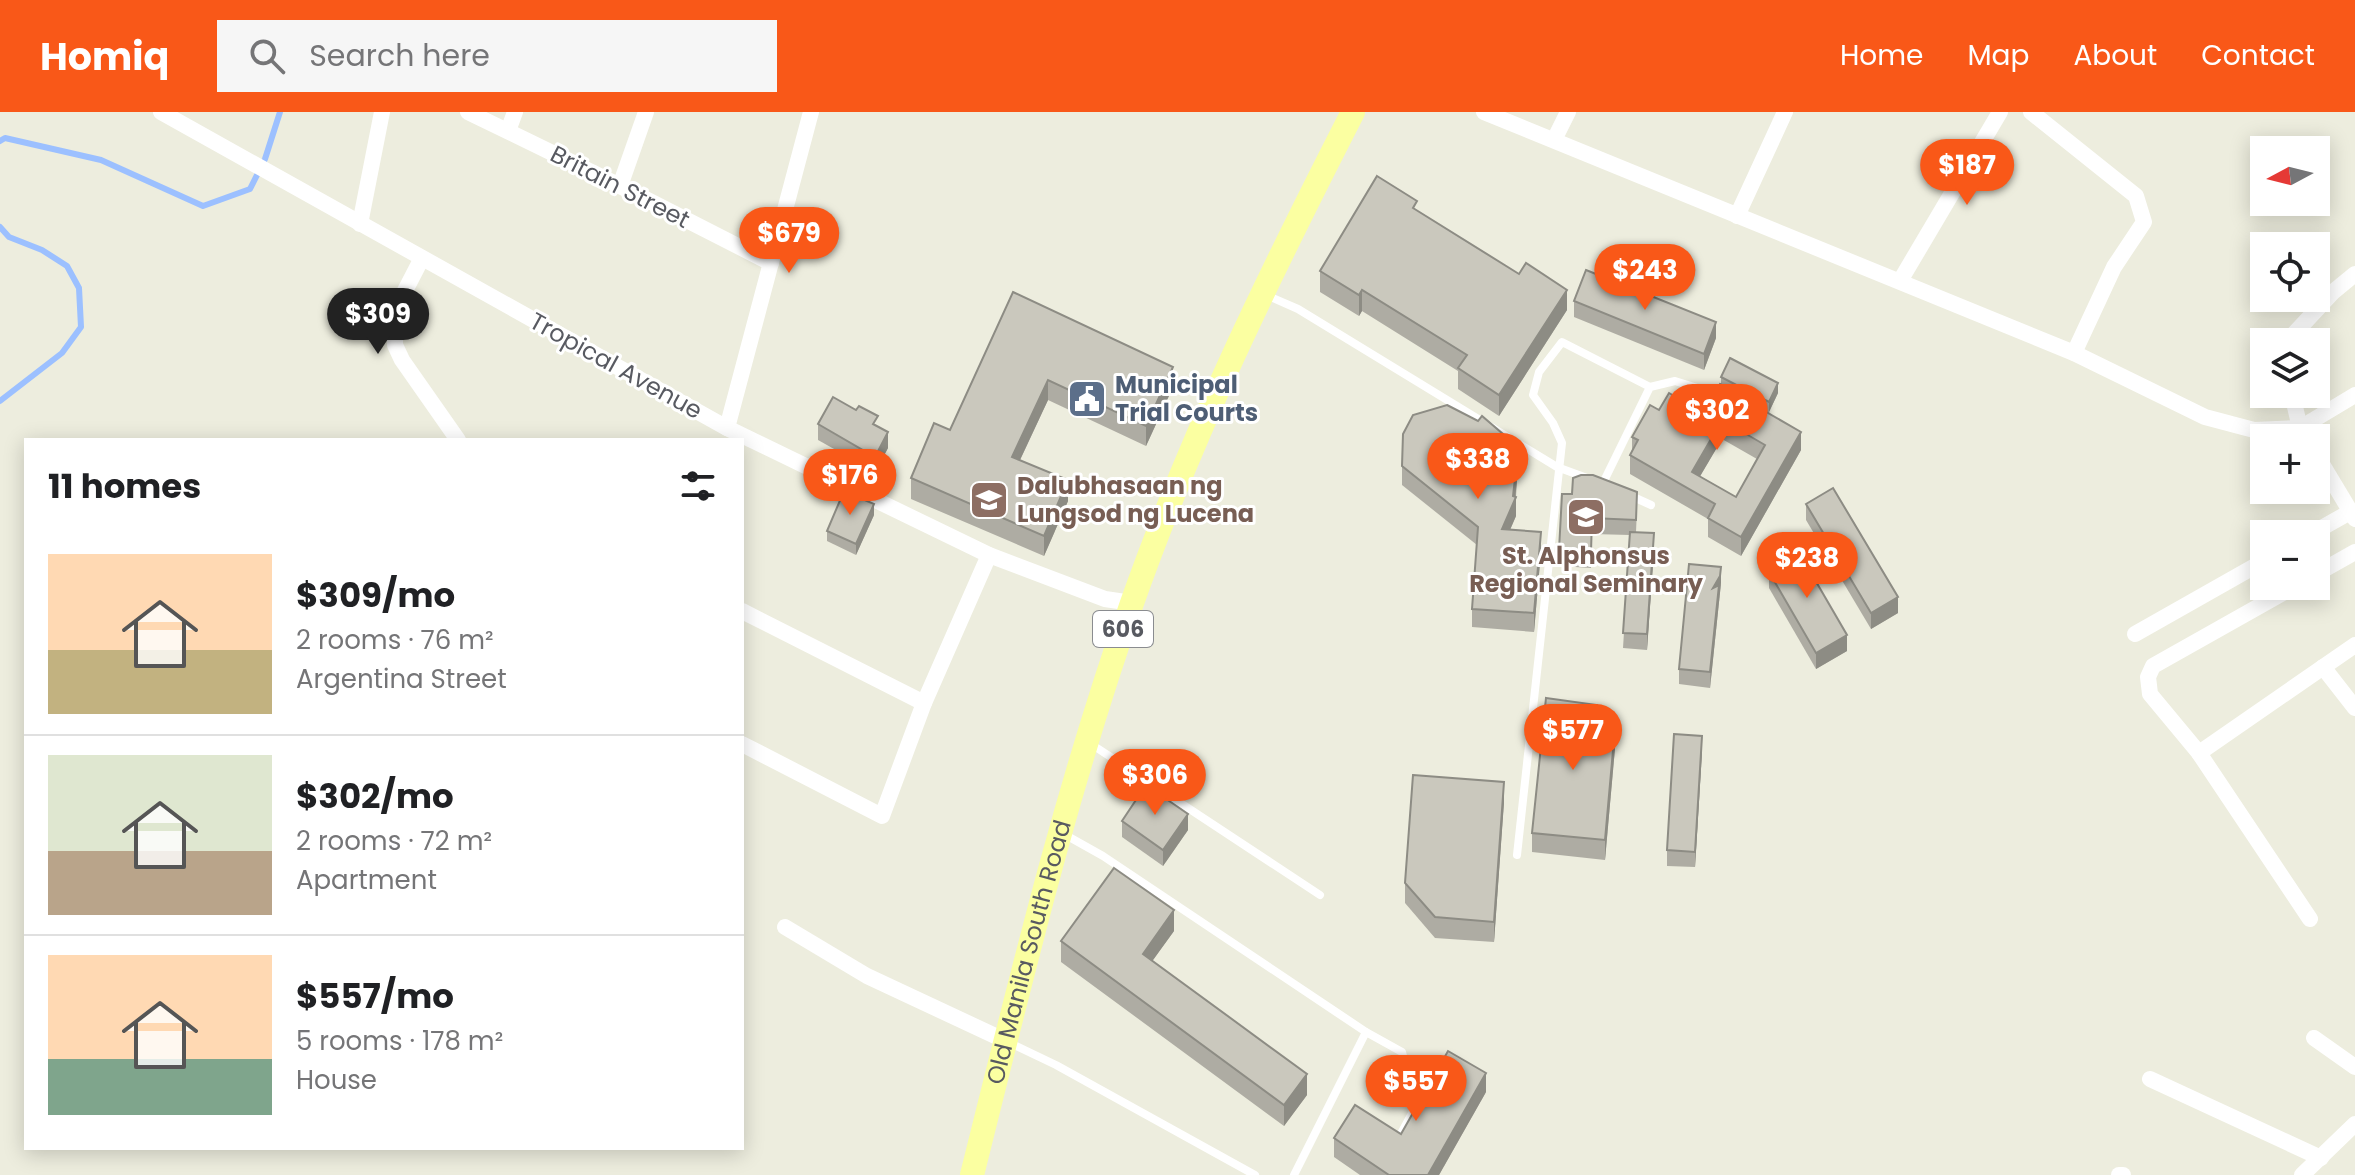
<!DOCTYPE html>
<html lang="en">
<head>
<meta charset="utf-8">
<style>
	:root { --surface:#fff; --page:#f6f6f6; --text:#202124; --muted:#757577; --line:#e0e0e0; --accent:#f95818 }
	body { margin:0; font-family:Poppins,sans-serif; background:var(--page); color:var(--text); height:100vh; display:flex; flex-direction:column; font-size:30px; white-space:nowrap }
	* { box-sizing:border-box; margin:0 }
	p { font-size:26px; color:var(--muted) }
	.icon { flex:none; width:44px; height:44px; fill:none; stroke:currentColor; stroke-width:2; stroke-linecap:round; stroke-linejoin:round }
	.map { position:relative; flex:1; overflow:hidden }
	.side { position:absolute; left:24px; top:326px; width:720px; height:712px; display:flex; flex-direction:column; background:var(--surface); border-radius:0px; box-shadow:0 4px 20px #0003 }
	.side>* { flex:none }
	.needle { width:52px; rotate:263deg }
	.fabs { position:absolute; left:2250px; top:24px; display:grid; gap:16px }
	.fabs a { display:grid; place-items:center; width:80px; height:80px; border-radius:0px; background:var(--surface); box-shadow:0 4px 20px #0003; font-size:40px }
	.price { position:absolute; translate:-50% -68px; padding:0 18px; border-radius:28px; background:var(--accent); color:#fff; font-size:26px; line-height:52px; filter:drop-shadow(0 2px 4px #0008) }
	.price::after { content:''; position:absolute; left:50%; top:48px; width:24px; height:18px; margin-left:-12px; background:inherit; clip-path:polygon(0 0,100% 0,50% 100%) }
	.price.on { background:#222; color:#fff }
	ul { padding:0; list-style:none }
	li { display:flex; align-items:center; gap:24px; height:200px; padding:0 24px }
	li+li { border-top:2px solid var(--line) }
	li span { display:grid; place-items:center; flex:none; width:224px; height:160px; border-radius:0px; color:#555 }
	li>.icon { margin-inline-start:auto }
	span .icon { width:96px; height:96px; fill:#fffc; stroke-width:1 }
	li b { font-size:34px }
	h2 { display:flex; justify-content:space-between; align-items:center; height:96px; padding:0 24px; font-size:34px }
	header { display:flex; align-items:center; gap:48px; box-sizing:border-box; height:112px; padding:0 40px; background:var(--accent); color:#fff }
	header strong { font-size:38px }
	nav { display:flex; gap:44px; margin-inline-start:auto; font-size:28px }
	.search { width:560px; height:72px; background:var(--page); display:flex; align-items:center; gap:20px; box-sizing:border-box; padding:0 28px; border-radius:0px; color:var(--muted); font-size:30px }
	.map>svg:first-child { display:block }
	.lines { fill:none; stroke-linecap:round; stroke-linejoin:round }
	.stream { stroke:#9cc0ff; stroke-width:6 }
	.service { stroke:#fff; stroke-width:8 }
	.minor { stroke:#fff; stroke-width:16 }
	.primary { stroke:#fbffa1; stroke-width:24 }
	.wall { fill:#aeaca3; fill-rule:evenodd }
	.shaded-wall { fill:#8d8c84 }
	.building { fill:#cac8bd; stroke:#8d8c84; stroke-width:2; fill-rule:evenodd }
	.labels { text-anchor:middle; stroke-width:6; stroke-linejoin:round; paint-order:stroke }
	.shield { fill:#fff; stroke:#8a8c90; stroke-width:2 }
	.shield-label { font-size:22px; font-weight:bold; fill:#585a61 }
	.street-label { font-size:24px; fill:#585a61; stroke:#fff }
	.service-label { font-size:24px; font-weight:bold; fill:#4e5e75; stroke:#fff; text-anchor:start }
	.education-label { font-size:24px; font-weight:bold; fill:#785e54; stroke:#fff; text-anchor:start }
</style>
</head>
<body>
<header>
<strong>Homiq</strong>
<div class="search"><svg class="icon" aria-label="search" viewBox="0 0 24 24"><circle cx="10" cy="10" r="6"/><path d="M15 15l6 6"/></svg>Search here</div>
<nav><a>Home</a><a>Map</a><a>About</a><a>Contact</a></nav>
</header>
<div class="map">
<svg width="2355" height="1063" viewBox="0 0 2355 1063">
	<rect width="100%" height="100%" fill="#ededde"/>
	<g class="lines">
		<g class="stream">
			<path d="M0,29L5,26L101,48L203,94L250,77L265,47L280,0"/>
			<path d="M0,115L9,125L42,138L67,154L79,176L81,215L62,241L0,289"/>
		</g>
		<g class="service">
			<path d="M1266,183L1298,197L1557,355L1587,366"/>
			<path d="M1603,371L1650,275L1675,269L1723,284"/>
			<path d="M1629,383L1651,393"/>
			<path d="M1091,632L1320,783"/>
			<path d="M1062,721L1103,744L1366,920L1402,940L1416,994L1397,1029"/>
			<path d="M1517,743L1562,331L1553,311L1533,283L1539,260L1562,230L1650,275"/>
			<path d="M1010,931L1056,953L1255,1063"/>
			<path d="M1294,1063L1366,920"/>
		</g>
		<g class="minor">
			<path d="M161,0L727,316L989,443L1105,487L1132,491"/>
			<path d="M468,0L620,74L771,151"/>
			<path d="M1484,0L2074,241L2205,305L2254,318L2300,316L2355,283"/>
			<path d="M2031,0L2136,84L2144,110L2114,155L2074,241"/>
			<path d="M508,19L515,0"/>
			<path d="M1554,28L1568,0"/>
			<path d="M620,74L646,0"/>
			<path d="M1737,104L1785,0"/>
			<path d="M360,112L382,0"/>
			<path d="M422,146L395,198V233L402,248L458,328"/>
			<path d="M1900,169L2000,0"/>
			<path d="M2292,230V224L2333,180L2355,162"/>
			<path d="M2292,282L2300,316L2306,326"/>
			<path d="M727,316L811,0"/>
			<path d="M2316,342L2355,407"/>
			<path d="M2311,422L2350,400"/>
			<path d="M2316,462L2355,440"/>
			<path d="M2295,474L2153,554L2148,565L2150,582L2199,641L2310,807"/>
			<path d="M742,499L924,591"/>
			<path d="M2135,522L2264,449"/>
			<path d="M2323,555L2355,596"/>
			<path d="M742,632L882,704L924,591L989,443"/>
			<path d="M2199,641L2355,533"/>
			<path d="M785,815L867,864L1006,929"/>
			<path d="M2314,926L2355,955"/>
			<path d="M2150,967L2321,1046"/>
			<path d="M2119,1063H2123"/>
			<path d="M2302,1063L2355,1012"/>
		</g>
		<path class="primary" id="s1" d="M972,1063C1020,871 1066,678 1132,491C1192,321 1271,160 1353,0"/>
	</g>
	<g class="wall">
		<path d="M1417,99L1567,198L1499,304L1458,277V259L1362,199L1359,204L1320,180V159Z"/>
		<path d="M1013,180L1173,275L1146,334L1048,288L1020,348L1068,389L1044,444L911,387V366L950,318Z"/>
		<path d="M1574,189L1716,226L1704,258L1574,205Z"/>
		<path d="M1721,265L1778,281L1769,300L1801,338L1741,444L1708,425V407L1630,362V343L1632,338V325L1659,298L1704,301L1721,272ZM1722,327L1757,347L1736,385L1700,364Z"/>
		<path d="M818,312L878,315L888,336L875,360L818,328Z"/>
		<path d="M1503,330L1517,368L1516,385V404L1510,418L1541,439L1534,520L1472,515V497L1477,433L1402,373V354Z"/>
		<path d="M1562,382L1637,396L1636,420L1654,437L1647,538L1623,536L1630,423L1592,422L1591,456L1559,454Z"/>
		<path d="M1806,392L1898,501L1871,517L1806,408Z"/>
		<path d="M874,403L856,443L827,429V419Z"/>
		<path d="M1793,430L1847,539L1816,557L1769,476V444Z"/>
		<path d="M1721,471L1710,576L1679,572V557Z"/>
		<path d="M1597,614L1615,636L1605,748L1532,740V721Z"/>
		<path d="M1702,639L1695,755L1667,754V738Z"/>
		<path d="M1504,690L1494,830L1435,826L1405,791V771Z"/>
		<path d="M1122,709L1188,718L1163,754L1122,725Z"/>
		<path d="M1174,819L1152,849L1307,983L1284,1014L1061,850V829Z"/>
		<path d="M1486,980L1439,1063H1360L1334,1045V1026L1401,1022Z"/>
	</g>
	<g class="shaded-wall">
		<path d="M1362,178V199L1359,204V183Z"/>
		<path d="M1567,178V198L1499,304V283Z"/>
		<path d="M1716,210V226L1704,258V242Z"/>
		<path d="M1173,255V275L1146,334V314Z"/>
		<path d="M1048,268V288L1012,365V345Z"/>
		<path d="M1778,271V281L1769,300V290Z"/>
		<path d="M1722,308V327L1692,378V360Z"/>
		<path d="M888,320V336L875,360V345Z"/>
		<path d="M1801,320V338L1741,444V425Z"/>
		<path d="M1517,349V368L1515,388L1516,385V404L1502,436V417L1513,384Z"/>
		<path d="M1068,368V389L1044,444V424Z"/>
		<path d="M874,392V403L856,443V432Z"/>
		<path d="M1541,420V439L1534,520V501Z"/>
		<path d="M1654,421V437L1647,538V522Z"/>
		<path d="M1721,455V471L1710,576L1713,476Z"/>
		<path d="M1898,485V501L1871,517V501Z"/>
		<path d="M1847,523V539L1816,557V541Z"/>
		<path d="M1615,616V636L1605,748V728Z"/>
		<path d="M1702,624V639L1695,755V740Z"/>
		<path d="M1504,670V690L1494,830V810Z"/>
		<path d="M1188,702V718L1163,754V738Z"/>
		<path d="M1174,798V819L1143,862V842Z"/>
		<path d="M1486,961V980L1439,1063H1428Z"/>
		<path d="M1307,962V983L1284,1014V993Z"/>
	</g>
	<g class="building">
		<path d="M1377,64L1417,89L1413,96L1519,162L1526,151L1567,178L1499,283L1458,256L1467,243L1362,178L1359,183L1320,159Z"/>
		<path d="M1586,158L1716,210L1704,242L1574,189Z"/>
		<path d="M1013,180L1173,255L1146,314L1048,268L1012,345L1068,368L1044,424L911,366L934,311L950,318Z"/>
		<path d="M1730,246L1778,271L1769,290L1721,265Z"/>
		<path d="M1720,272L1763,294L1761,297L1801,320L1741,425L1708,406L1715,392L1630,343L1638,328L1632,325L1650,293L1659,298L1669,281L1704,301ZM1722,308L1765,333L1736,385L1692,360Z"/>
		<path d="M833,285L856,298L859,294L878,304L873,312L888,320L875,345L818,312Z"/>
		<path d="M1447,293L1478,309L1482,304L1503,322L1500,326L1517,349L1513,384L1516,385L1502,417L1541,420L1534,501L1472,497L1478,415L1402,354L1403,322L1413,303Z"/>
		<path d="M1581,363H1593L1637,380L1636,408L1592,406L1591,440L1559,438L1562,382H1572L1573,366Z"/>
		<path d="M1833,376L1898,485L1871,501L1806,392Z"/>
		<path d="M844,379L874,392L856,432L827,419Z"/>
		<path d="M1630,420L1654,421L1647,522L1623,521Z"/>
		<path d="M1793,430L1847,523L1816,541L1769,460L1802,464L1769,444Z"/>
		<path d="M1689,452L1721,455L1720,464L1713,476L1719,473L1710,560L1679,557Z"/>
		<path d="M1546,586L1597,593L1595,614L1615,616L1605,728L1532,721Z"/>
		<path d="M1674,622L1702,624L1695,740L1667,738Z"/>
		<path d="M1413,663L1504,670L1494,810L1435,805L1405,771Z"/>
		<path d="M1146,673L1188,702L1163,738L1122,709Z"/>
		<path d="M1114,756L1174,798L1143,842L1307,962L1284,993L1061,829Z"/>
		<path d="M1448,939L1486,961L1428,1063H1389L1334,1026L1355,993L1401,1022Z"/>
	</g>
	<defs>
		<g id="civic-square" transform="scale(2)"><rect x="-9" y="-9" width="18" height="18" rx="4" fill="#5c6f8a" stroke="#fff"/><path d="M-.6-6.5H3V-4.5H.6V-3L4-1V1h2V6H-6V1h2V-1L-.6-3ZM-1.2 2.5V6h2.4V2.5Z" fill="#fff"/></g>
		<g id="university-square" transform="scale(2)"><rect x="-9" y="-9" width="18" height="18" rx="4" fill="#8d6e63" stroke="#fff"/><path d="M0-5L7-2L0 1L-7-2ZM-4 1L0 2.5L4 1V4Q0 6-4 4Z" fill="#fff"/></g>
	</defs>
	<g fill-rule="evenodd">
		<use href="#civic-square" x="1087" y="287"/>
		<use href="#university-square" x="989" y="388"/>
		<use href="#university-square" x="1586" y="405"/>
	</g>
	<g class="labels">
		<rect class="shield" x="1093" y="499" width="60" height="36" rx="6"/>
		<g class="shield-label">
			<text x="1123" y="525">606</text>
		</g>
		<g class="street-label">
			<text transform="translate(620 75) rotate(27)" y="8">Britain Street</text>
			<text transform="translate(616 254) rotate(29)" y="8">Tropical Avenue</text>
			<text dy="8" stroke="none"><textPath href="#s1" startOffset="230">Old Manila South Road</textPath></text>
		</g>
		<g class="service-label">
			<text x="1115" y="281">Municipal<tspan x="1115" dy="28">Trial Courts</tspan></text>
		</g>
		<g class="education-label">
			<text x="1017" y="382">Dalubhasaan ng<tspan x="1017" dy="28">Lungsod ng Lucena</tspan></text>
			<text x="1586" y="452" text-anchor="middle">St. Alphonsus<tspan x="1586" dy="28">Regional Seminary</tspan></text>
		</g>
	</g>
</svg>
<div class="fabs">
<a><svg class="needle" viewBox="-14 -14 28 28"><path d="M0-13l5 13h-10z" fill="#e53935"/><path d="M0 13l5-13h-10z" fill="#757577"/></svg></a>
<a><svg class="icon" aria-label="locate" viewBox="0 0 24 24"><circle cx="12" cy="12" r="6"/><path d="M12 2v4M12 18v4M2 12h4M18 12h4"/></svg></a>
<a><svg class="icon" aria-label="layers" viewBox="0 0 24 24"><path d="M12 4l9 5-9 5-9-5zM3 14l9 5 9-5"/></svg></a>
<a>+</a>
<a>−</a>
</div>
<b class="price" style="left:1967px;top:95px">$187</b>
<b class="price" style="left:789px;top:163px">$679</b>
<b class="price" style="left:1645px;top:200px">$243</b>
<b class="price on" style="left:378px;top:244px">$309</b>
<b class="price" style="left:1717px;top:340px">$302</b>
<b class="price" style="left:1478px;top:389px">$338</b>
<b class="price" style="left:850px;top:405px">$176</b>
<b class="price" style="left:1807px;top:488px">$238</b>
<b class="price" style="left:1573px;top:660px">$577</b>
<b class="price" style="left:1155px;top:705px">$306</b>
<b class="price" style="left:1416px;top:1011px">$557</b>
<section class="side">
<h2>11 homes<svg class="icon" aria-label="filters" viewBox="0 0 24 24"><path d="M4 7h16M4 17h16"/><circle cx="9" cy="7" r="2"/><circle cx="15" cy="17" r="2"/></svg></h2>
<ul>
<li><span style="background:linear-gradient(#ffd9b3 60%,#c2b280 0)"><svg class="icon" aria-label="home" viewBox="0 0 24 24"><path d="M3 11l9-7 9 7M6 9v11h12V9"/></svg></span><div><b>$309/mo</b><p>2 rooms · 76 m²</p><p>Argentina Street</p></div></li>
<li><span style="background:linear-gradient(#dfe7d0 60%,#b9a48a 0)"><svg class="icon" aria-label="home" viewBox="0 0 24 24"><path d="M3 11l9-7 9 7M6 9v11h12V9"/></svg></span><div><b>$302/mo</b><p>2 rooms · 72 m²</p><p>Apartment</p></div></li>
<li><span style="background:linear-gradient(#ffd9b3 65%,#7fa58c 0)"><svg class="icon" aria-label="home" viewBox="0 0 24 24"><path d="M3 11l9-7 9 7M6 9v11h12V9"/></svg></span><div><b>$557/mo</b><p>5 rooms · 178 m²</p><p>House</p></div></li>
</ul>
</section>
</div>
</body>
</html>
